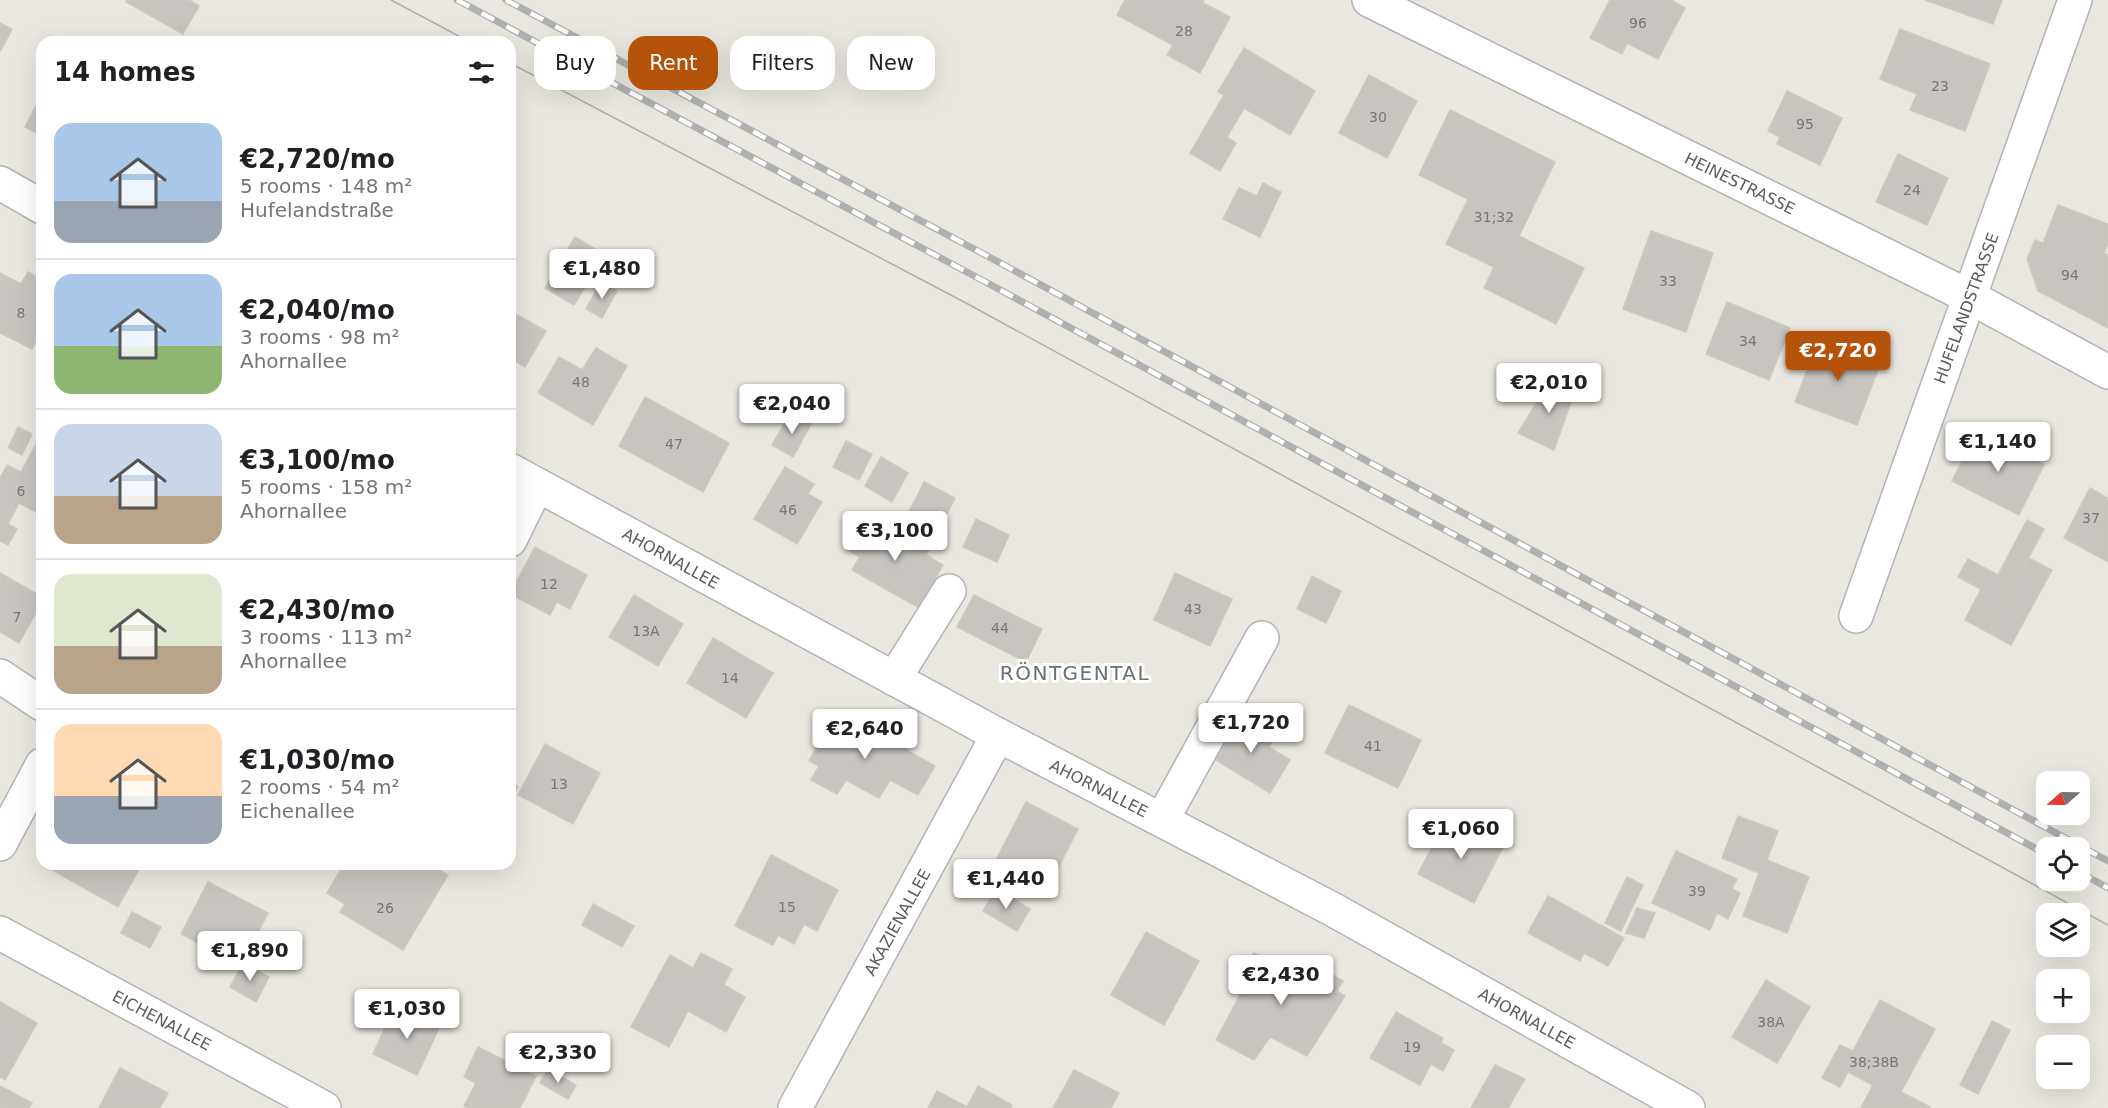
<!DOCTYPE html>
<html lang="en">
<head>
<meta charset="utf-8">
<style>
	:root { --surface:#fff; --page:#f2f2f2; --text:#202124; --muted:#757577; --line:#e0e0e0; --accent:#b45309 }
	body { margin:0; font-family:"DejaVu Sans",sans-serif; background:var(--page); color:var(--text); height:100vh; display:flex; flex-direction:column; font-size:22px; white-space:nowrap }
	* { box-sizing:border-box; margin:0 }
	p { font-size:20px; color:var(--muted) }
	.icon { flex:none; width:33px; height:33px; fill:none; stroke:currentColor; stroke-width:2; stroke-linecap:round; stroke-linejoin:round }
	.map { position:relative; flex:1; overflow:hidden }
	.panel { position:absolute; left:36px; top:36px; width:480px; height:834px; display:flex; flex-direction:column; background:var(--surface); border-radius:18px; box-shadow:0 6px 24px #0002 }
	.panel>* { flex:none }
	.guide { position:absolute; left:534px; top:36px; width:570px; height:54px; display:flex; gap:12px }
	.needle { width:39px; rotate:250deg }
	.fabs { position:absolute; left:2036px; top:771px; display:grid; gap:12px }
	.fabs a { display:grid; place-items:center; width:54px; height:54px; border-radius:12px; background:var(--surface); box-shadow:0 6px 24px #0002; font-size:30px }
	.price { position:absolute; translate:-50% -51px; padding:0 14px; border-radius:6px; background:#fff; color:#222; font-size:20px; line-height:39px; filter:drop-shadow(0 2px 3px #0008) }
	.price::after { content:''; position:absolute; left:50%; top:36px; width:18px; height:14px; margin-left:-9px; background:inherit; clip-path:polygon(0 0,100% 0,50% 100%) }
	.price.selected { background:var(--accent); color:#fff }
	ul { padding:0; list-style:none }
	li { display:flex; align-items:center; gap:18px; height:150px; padding:0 18px }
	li+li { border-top:2px solid var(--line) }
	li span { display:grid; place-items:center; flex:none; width:168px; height:120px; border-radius:18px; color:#555 }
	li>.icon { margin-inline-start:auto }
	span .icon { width:72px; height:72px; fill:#fffc; stroke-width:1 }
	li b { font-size:26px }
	h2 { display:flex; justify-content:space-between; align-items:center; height:72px; padding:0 18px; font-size:26px }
	.tag { padding:0 21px; border-radius:18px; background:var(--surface); box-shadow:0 6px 24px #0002; font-size:21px; line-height:54px }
	.tag.selected { background:var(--accent); color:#fff }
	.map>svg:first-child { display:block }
	.building { fill:#c8c4c0; stroke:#cec8bf; stroke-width:1.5 }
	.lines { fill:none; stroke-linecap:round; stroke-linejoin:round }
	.minor-casing { stroke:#b1b3b7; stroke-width:36 }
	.minor { stroke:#fff; stroke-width:33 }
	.tram { stroke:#afb0b0; stroke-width:1.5 }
	.rail-casing { stroke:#afb0b0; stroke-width:7 }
	.rail { stroke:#fff; stroke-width:4.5; stroke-dasharray:14; stroke-linecap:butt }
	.labels { text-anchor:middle; stroke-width:6; stroke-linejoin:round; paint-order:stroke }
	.number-label { font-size:14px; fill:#757778 }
	.street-label { font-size:16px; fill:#595d60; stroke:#fff }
	.quarter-label { font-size:20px; letter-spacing:1.5px; fill:#6a6f72; stroke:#fff }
</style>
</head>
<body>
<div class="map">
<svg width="2108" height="1108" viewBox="0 0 2108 1108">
	<rect width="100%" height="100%" fill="#eae7e0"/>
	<g class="building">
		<path d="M127,0H189L199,6L183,34L126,2Z"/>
		<path d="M1125,0H1204L1203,3L1230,17L1200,73L1167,55L1173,45L1117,15Z"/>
		<path d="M1610,0H1671L1685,8L1658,59L1627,43L1622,54L1590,38Z"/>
		<path d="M1925,0H2002L1993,24Z"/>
		<path d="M0,23L12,29L0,52Z"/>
		<path d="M1900,29L1990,64L1965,131L1910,110L1917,94L1880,79Z"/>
		<path d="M1244,48L1315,91L1290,135L1244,108L1227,137L1236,143L1220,171L1190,153L1224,95L1218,92Z"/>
		<path d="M1369,75L1417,101L1387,158L1339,133Z"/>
		<path d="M1787,91L1842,118L1820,165L1777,144L1780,137L1768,131Z"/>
		<path d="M42,94V136L25,127Z"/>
		<path d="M1450,110L1555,162L1519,236L1584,268L1556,324L1484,288L1494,267L1446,244L1468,199L1419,175Z"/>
		<path d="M1898,154L1948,178L1927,225L1876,202Z"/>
		<path d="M1263,183L1281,192L1260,237L1223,219L1239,188L1257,196Z"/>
		<path d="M2058,205L2108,224V243L2104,253L2108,255V328L2038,291L2027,259L2035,240L2043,243Z"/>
		<path d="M1651,231L1713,253L1686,332L1623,309Z"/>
		<path d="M575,237L605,255L574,305L545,288Z"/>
		<path d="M28,272L42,280V329L32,349L0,333V273L21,284Z"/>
		<path d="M601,282L617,291L602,318L586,309Z"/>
		<path d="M1727,302L1790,328L1769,380L1706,354Z"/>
		<path d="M510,311L546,331L525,367L512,359L510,362Z"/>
		<path d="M1819,339L1881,362L1857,425L1795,402Z"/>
		<path d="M596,348L627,366L593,425L538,393L559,357L582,370Z"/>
		<path d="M1553,376L1576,388L1554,450L1518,433Z"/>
		<path d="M645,397L729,443L703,492L619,446Z"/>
		<path d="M791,412L811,424L793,457L772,445Z"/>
		<path d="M18,427L32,434L22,455L8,448Z"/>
		<path d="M1977,431L2044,465L2019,515L1952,481Z"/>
		<path d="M42,433V515L19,503L8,524L17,529L8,545L0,541V478L7,465L21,472Z"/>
		<path d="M846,441L872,454L859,480L833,467Z"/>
		<path d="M881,457L908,473L892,502L865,486Z"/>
		<path d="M785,467L814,484L808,494L822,502L797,544L754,519Z"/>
		<path d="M924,482L955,498L939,530L908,514Z"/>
		<path d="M2090,488L2108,498V562L2064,538Z"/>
		<path d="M976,519L1009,535L997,562L963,547Z"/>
		<path d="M2027,520L2044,529L1989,633L1965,620L1981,589L1958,577L1968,559L1998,575Z"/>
		<path d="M881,521L930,548L926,555L943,565L919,608L852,570L860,557L849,551L863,524L875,531Z"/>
		<path d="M535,547L587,575L570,609L557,602L550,615L510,594Z"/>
		<path d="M2029,558L2052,570L2011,645L1989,633Z"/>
		<path d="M0,573L42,597V602L19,643L0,632Z"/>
		<path d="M1175,573L1232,599L1210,646L1154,620Z"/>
		<path d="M1312,576L1341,591L1326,623L1297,609Z"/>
		<path d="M634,595L683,624L658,666L609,637Z"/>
		<path d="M974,595L1042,629L1026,662L957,627Z"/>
		<path d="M713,638L773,673L746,718L687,683Z"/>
		<path d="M1349,705L1421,740L1398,788L1325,753Z"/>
		<path d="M837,711L935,766L918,795L890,780L879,798L846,780L837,794L811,780L819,766L809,761Z"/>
		<path d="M1236,715L1275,738L1269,747L1290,760L1270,793L1211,757Z"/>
		<path d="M545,744L600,773L573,824L518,795Z"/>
		<path d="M510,782L518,787L510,802Z"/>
		<path d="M1026,802L1078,829L1047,890L1032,882L1026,892L1008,882L1014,869L996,860Z"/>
		<path d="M1448,816L1504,845L1474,903L1418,874Z"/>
		<path d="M1738,816L1778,831L1767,860L1809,877L1787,933L1743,916L1759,873L1722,858Z"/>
		<path d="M1676,851L1737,879L1732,889L1740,893L1728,919L1717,913L1710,930L1652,903Z"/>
		<path d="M771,855L838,890L817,931L804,924L794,944L778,935L773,945L735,926Z"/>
		<path d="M55,864H142L118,907L52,870Z"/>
		<path d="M344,864H430L448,875L403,950L340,912L345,904L327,893Z"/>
		<path d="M1627,877L1643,885L1621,931L1605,923Z"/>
		<path d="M208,882L268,913L241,965L181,934Z"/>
		<path d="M996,888L1030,909L1017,931L983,911Z"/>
		<path d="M1548,896L1624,938L1608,966L1584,953L1580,961L1528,933Z"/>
		<path d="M593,904L634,926L622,947L582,925Z"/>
		<path d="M1637,908L1655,913L1644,938L1626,933Z"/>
		<path d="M132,912L161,927L150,948L121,933Z"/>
		<path d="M1146,932L1199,961L1164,1025L1111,995Z"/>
		<path d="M701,953L732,969L724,985L745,997L726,1032L688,1011L669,1047L631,1027L670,955L693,968Z"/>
		<path d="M1254,953L1276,966L1303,957L1343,981L1337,991L1345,996L1307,1056L1270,1037L1254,1060L1216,1040L1243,989L1234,984Z"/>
		<path d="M243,963L269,977L256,1002L230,987Z"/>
		<path d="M1766,980L1810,1007L1777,1063L1732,1037Z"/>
		<path d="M1880,1000L1935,1029L1901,1092L1930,1107L1929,1108H1861L1873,1085L1848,1072L1840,1087L1822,1078L1840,1045L1853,1051Z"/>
		<path d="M0,1002L37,1023L5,1080L0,1077Z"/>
		<path d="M394,1008L417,1019L421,1012L442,1022L417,1075L373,1054Z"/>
		<path d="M1396,1012L1443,1038L1441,1043L1454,1050L1443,1071L1431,1064L1420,1085L1370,1058Z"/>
		<path d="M1992,1021L2010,1030L1978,1094L1960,1085Z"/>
		<path d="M478,1047L536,1076L520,1108H468L464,1106L476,1083L464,1077Z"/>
		<path d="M1495,1065L1525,1079L1508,1108H1471Z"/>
		<path d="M120,1068L168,1093L160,1108H99Z"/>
		<path d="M548,1069L576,1085L568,1099L540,1083Z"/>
		<path d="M1074,1070L1119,1093L1111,1108H1053Z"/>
		<path d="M0,1086L32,1103L29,1108H0Z"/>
		<path d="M978,1086L1012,1105L1011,1108H928L937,1091L967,1107Z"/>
	</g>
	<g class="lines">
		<g class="minor-casing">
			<g id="minor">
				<path d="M1369,0L1970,297L2108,372"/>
				<path d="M0,183L42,207"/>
				<path d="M510,470L998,735L1332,909L1688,1108"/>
				<path d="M510,540L537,485"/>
				<path d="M1856,616L2075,0"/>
				<path d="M0,676L42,704"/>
				<path d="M894,679L949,591"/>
				<path d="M1162,820L1262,638"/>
				<path d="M0,844L42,765"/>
				<path d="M0,933L324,1108"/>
				<path d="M795,1108L998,735"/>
			</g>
		</g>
		<use href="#minor" class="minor"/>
		<g class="tram">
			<path d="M391,0L470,42"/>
			<path d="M510,63L966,303L2108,925"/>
		</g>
		<g class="rail-casing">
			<g id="rail">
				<path d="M457,0L980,279L2046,854"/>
				<path d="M506,0L991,258L2108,861"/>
				<path d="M2079,872L2108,888"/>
			</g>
		</g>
		<use href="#rail" class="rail"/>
	</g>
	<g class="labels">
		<g class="number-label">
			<text x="1638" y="28">96</text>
			<text x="1184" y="36">28</text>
			<text x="1940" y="91">23</text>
			<text x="1378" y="122">30</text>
			<text x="1805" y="129">95</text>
			<text x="1912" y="195">24</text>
			<text x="1494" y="222">31;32</text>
			<text x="2070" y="280">94</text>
			<text x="1668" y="286">33</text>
			<text x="21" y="318">8</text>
			<text x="1748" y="346">34</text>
			<text x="581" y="387">48</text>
			<text x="674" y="449">47</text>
			<text x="21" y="496">6</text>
			<text x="788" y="515">46</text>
			<text x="2091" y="523">37</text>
			<text x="549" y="589">12</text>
			<text x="1193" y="614">43</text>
			<text x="17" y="622">7</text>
			<text x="1000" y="633">44</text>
			<text x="646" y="636">13A</text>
			<text x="730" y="683">14</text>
			<text x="1373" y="751">41</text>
			<text x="559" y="789">13</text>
			<text x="1697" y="896">39</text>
			<text x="787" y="912">15</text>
			<text x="385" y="913">26</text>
			<text x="1771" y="1027">38A</text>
			<text x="1412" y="1052">19</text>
			<text x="1874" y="1067">38;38B</text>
		</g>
		<g class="street-label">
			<text transform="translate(1740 183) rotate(26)" y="6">HEINESTRASSE</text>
			<text transform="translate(1966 308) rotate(-70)" y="6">HUFELANDSTRASSE</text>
			<text transform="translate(671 558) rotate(29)" y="6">AHORNALLEE</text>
			<text transform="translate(1099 788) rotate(27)" y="6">AHORNALLEE</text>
			<text transform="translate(897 922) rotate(-61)" y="6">AKAZIENALLEE</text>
			<text transform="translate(1527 1018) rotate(29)" y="6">AHORNALLEE</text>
			<text transform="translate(162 1020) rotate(28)" y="6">EICHENALLEE</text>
		</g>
		<g class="quarter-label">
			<text x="1075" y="680">RÖNTGENTAL</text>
		</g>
	</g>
</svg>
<div class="fabs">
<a><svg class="needle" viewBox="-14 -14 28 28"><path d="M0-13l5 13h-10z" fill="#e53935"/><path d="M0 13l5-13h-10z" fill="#757577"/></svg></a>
<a><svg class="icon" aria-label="locate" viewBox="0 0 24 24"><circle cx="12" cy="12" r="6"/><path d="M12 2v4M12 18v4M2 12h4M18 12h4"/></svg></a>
<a><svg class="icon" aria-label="layers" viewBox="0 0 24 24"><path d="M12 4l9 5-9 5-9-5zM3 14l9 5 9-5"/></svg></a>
<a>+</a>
<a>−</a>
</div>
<b class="price" style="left:602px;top:300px">€1,480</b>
<b class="price selected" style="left:1838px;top:382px">€2,720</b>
<b class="price" style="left:1549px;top:414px">€2,010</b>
<b class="price" style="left:792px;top:435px">€2,040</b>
<b class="price" style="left:1998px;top:473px">€1,140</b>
<b class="price" style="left:895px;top:562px">€3,100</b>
<b class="price" style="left:1251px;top:754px">€1,720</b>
<b class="price" style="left:865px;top:760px">€2,640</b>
<b class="price" style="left:1461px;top:860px">€1,060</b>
<b class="price" style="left:1006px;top:910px">€1,440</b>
<b class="price" style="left:250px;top:982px">€1,890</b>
<b class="price" style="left:1281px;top:1006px">€2,430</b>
<b class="price" style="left:407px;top:1040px">€1,030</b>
<b class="price" style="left:558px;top:1084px">€2,330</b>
<div class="guide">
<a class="tag">Buy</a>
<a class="tag selected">Rent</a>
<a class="tag">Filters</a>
<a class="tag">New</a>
</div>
<section class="panel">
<h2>14 homes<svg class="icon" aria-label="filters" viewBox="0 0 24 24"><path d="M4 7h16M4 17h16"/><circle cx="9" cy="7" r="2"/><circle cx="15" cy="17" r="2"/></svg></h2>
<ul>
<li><span style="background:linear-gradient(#a9c7e8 65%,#9aa5b1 0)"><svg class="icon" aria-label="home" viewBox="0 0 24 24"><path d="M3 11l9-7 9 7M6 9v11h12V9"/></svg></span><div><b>€2,720/mo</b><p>5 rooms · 148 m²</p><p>Hufelandstraße</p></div></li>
<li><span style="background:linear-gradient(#a9c7e8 60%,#8fb573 0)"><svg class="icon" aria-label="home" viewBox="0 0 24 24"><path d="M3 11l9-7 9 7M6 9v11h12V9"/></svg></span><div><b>€2,040/mo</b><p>3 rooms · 98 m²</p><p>Ahornallee</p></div></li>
<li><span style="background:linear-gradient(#c9d6e8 60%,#b9a48a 0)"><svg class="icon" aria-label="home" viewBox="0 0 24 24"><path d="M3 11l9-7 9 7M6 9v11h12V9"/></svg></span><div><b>€3,100/mo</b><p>5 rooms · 158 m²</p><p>Ahornallee</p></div></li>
<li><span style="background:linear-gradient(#dfe7d0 60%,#b9a48a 0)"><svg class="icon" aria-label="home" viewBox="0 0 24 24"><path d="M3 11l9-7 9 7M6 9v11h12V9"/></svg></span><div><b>€2,430/mo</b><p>3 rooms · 113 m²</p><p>Ahornallee</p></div></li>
<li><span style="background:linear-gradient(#ffd9b3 60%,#9aa5b1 0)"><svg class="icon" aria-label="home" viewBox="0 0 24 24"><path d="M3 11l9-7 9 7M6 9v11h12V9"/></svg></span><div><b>€1,030/mo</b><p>2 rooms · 54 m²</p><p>Eichenallee</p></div></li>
</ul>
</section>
</div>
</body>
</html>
